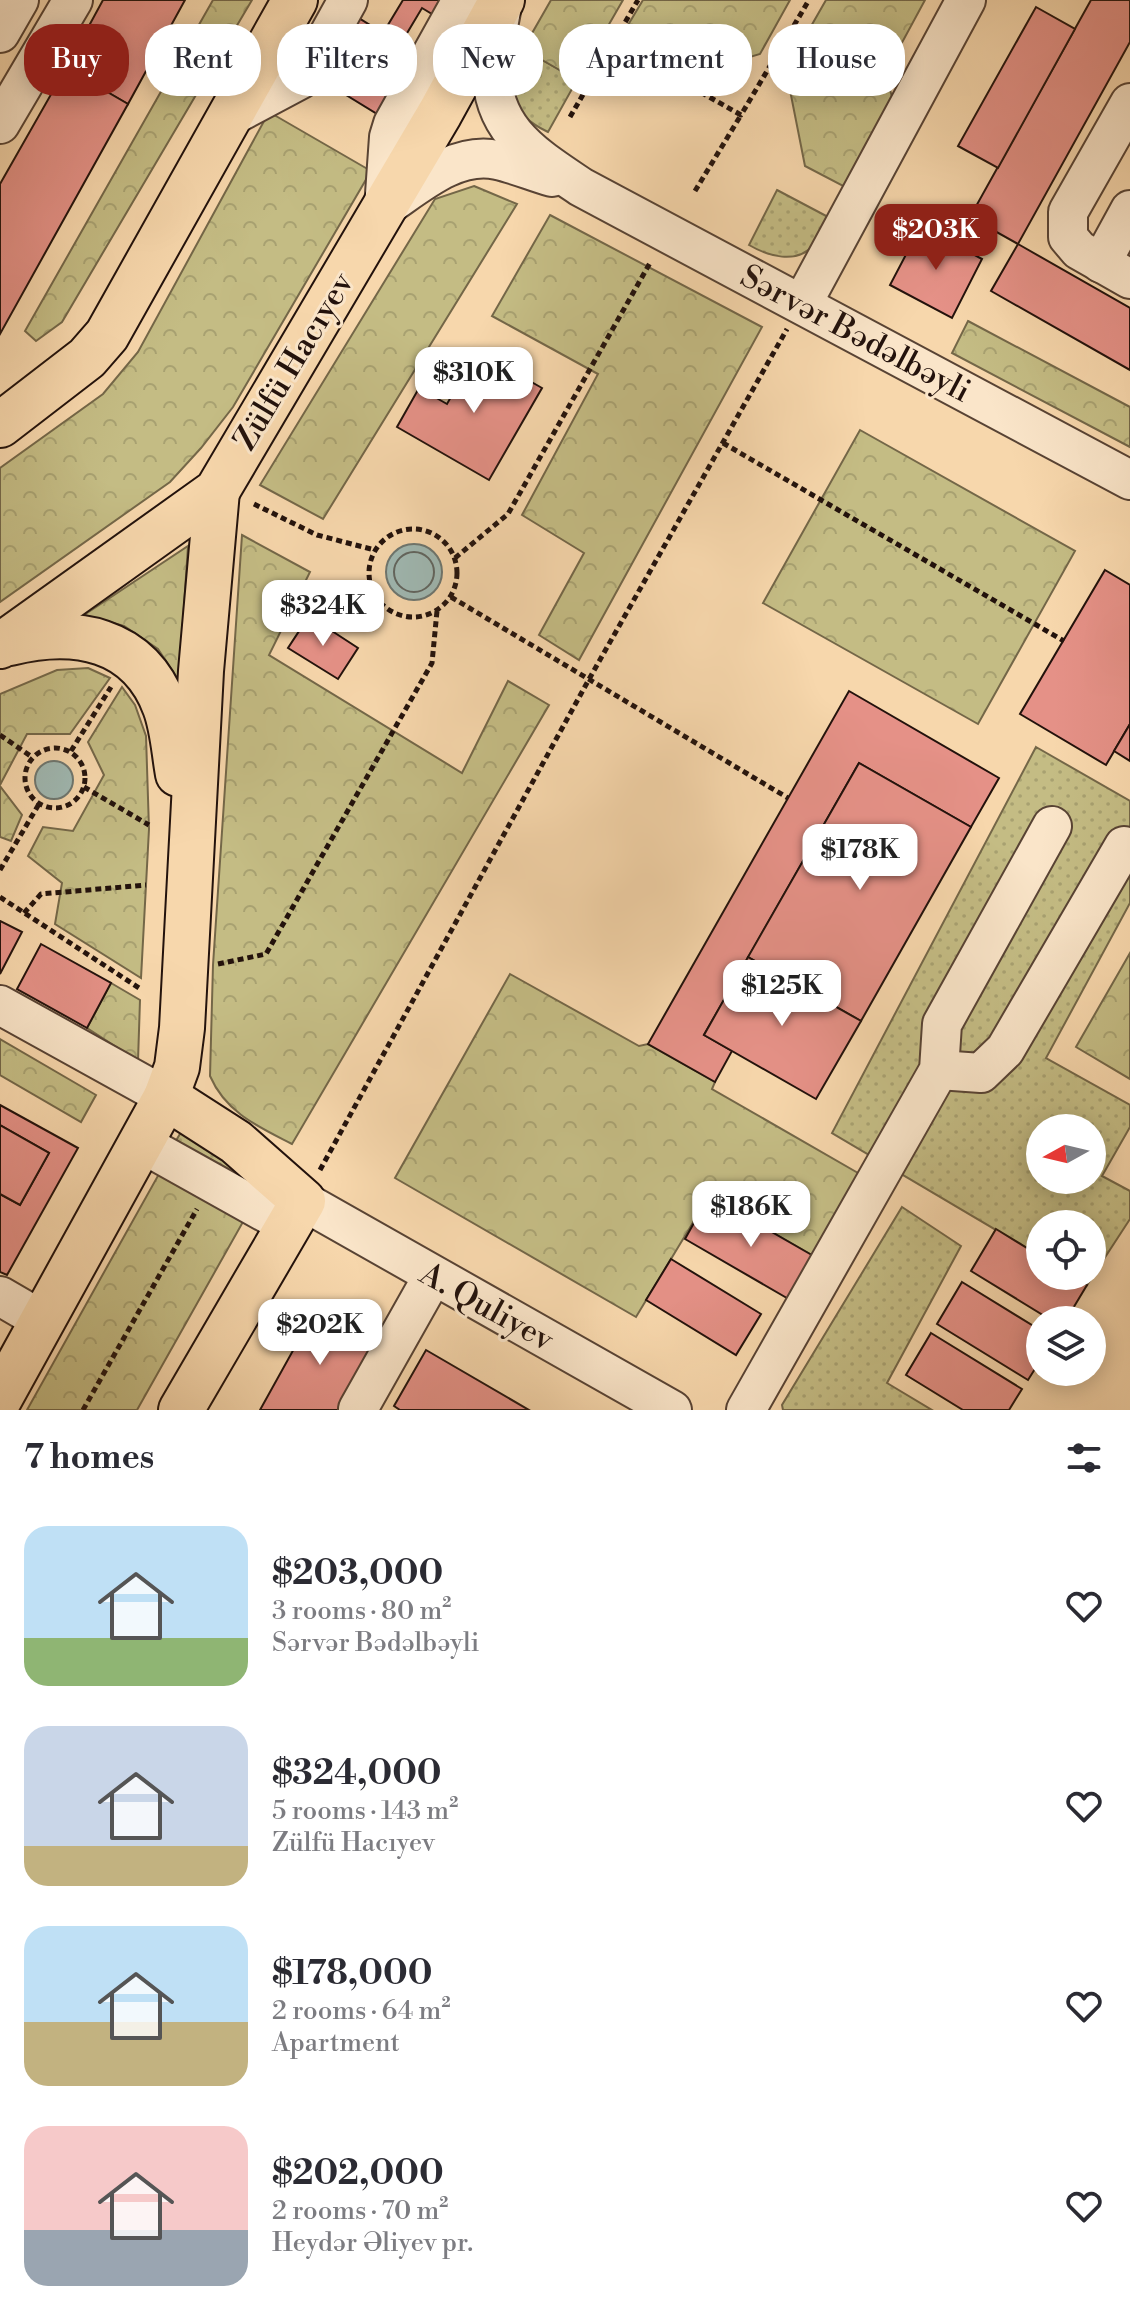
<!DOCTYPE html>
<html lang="en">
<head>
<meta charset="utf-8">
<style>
	:root { --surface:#fff; --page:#f2f2f3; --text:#2b2b33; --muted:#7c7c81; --accent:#8f2418 }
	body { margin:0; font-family:"Libre Bodoni",serif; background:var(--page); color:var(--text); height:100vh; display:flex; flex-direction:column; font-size:30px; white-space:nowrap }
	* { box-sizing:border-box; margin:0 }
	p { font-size:26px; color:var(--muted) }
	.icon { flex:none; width:44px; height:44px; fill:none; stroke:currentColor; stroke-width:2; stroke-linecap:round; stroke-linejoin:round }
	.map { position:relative; height:1410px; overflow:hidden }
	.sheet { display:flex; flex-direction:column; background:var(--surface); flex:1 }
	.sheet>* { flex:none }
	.top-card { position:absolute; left:24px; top:24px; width:1082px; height:72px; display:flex; gap:16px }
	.needle { width:52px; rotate:262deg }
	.controls { position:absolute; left:1026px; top:1114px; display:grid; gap:16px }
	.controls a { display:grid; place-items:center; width:80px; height:80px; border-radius:50%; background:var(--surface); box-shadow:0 4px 20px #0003; font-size:40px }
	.price { position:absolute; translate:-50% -68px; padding:0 18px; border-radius:16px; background:#fff; color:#222; font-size:26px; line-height:52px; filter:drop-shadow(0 2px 4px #0008) }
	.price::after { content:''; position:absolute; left:50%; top:48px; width:24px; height:18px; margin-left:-12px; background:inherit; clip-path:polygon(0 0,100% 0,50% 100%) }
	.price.active { background:var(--accent); color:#fff }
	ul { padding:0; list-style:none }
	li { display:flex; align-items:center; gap:24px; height:200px; padding:0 24px }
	li span { display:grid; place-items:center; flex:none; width:224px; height:160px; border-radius:24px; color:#555 }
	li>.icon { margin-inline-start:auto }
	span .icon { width:96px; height:96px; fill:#fffc; stroke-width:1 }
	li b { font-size:34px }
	h2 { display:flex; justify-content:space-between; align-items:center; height:96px; padding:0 24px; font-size:34px }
	.pill { padding:0 28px; border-radius:32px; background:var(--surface); box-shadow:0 4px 20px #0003; font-size:28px; line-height:72px }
	.pill.active { background:var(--accent); color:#fff }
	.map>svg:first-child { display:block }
	.grass { fill:url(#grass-dots); stroke:#746748; stroke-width:2; fill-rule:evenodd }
	.forest { fill:url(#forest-crowns); stroke:#746748; stroke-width:2 }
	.water { fill:#9fb8b2; stroke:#6d7670; stroke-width:2 }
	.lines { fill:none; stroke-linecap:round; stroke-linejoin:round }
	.shore { stroke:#61655f; stroke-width:2 }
	.building { fill:#e59187; stroke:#23120c; stroke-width:2 }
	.minor-casing { stroke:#584334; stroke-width:42 }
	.major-casing { stroke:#23120c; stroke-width:48 }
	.path { stroke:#23120c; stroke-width:5; stroke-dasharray:6 4; stroke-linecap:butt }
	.minor { stroke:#fae5c9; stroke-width:38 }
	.major { stroke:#f7d7ac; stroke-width:44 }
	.labels { text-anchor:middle; stroke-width:6; stroke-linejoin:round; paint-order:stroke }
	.street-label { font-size:32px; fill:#23120c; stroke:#fae5c9 }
</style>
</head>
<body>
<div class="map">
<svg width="1130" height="1410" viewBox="0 0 1130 1410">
	<defs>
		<pattern id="grass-dots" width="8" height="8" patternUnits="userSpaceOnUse" patternTransform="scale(2)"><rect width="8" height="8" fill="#c4bc84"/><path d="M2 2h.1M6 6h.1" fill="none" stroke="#a8a171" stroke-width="1.8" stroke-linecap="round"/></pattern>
		<pattern id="forest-crowns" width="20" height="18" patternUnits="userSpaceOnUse" patternTransform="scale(2)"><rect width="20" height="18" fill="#c4bc84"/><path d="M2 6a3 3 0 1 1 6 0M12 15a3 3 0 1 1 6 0" fill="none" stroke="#a8a171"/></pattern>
	</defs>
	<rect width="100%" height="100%" fill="#f7d7ac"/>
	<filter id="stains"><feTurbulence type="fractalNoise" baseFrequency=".0025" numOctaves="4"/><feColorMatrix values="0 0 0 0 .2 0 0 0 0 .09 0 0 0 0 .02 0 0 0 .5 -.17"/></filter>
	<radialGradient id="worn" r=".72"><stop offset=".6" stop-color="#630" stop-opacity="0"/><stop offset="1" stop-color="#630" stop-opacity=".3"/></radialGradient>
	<g class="grass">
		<path d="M523,49L577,80L548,132C508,113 503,87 523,49Z"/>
		<path d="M777,190L830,218C825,226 820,238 814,245C796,265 768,256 749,245Z"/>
		<path d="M1036,747L1130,801V903L1046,1058L1130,1105V1127L1102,1176L1130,1191V1219L1087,1285L1073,1276H1092V1224H1040V1256L832,1133ZM1040,1128H1092V1180H1040Z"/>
		<path d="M184,1127L244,1163L233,1181L173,1146Z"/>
		<path d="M902,1207L961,1246L887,1383L932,1410H783L782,1405Z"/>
	</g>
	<g class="forest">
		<path d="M213,0H252L62,322L36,341L25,331Z"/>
		<path d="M551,0H623L577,80L523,49Z"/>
		<path d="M643,0H790L760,54L687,76L622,35Z"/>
		<path d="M826,0H925L885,74L894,103L845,187L805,166L786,70Z"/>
		<path d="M269,112L371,171L233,407L201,448L170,482L0,602V468L103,394L138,352Z"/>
		<path d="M474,186L517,204L323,519L260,485L435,199Z"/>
		<path d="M550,215L762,327L579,660L539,635L584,553L522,515L598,374L492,316Z"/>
		<path d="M968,321L1130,407V447L952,353Z"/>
		<path d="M860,430L1075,551L978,724L763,603Z"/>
		<path d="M242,535L310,572L269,655L462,773L508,681L549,705L292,1144C259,1127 226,1113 210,1076L213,965Z"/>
		<path d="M188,546L179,681L158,649L124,626L84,615Z"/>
		<path d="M88,668L110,678L70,734H27L0,785V694L57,670Z"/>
		<path d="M122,687L135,705L146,736L149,829L141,978L55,924L62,883L28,856L43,827L73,831L104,775L88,742Z"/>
		<path d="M0,786L22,815L11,841L0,837Z"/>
		<path d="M1130,953V1079L1076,1047Z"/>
		<path d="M510,974L639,1046L648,1044L715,1082L712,1089L865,1177L817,1258L709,1196L636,1317L395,1178Z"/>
		<path d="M111,983L140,1000L138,1061L87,1028Z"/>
		<path d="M0,1039L96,1095L81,1122L0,1075Z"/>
		<path d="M164,1165L248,1213L137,1410H27Z"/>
	</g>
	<g class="water">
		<circle cx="414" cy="572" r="28"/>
		<circle cx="54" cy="780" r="19"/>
	</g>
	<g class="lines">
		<circle class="shore" cx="414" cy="572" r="20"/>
	</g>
	<g class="building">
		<path d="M103,0H185L128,104L66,68Z"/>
		<path d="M403,0H447L437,17L422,8L400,45L423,59L387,120L320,79L357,17L383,33Z"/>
		<path d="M1091,0H1130V42L1018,244L970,217Z"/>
		<path d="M1036,7L1075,29L998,168L958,146Z"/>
		<path d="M66,68L128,104L0,334V184Z"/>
		<path d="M921,226L982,259L952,318L890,285Z"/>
		<path d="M1018,244L1130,308V370L991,291Z"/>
		<path d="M477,351L542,388L489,480L397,427L419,388L447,404Z"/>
		<path d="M1105,570L1130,585V724L1106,765L1020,714Z"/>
		<path d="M309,616L358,648L338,679L288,648Z"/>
		<path d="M849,691L999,778L971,827L859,763L704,1035L732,1051L715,1082L648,1044Z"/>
		<path d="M1130,724V761L1114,751Z"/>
		<path d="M859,763L971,827L861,1021L748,957Z"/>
		<path d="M0,921L22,932L0,974Z"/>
		<path d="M41,944L111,983L87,1028L17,989Z"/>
		<path d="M748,957L861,1021L816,1099L704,1035Z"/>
		<path d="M0,1105L78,1148L7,1275L0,1272V1194L20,1205L49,1153L0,1125Z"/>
		<path d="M0,1125L49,1153L20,1205L0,1194Z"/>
		<path d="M709,1196L817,1258L792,1301L685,1239Z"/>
		<path d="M996,1229L1040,1256V1276H1073L1087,1285L1066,1320H1051L971,1271Z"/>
		<path d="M671,1259L761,1314L736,1355L646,1300Z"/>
		<path d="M962,1282L1040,1330V1361L1028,1380L937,1324Z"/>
		<path d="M316,1309L376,1342L338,1410H260Z"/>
		<path d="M931,1333L1022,1389L1009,1410H963L906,1375Z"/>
		<path d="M426,1350L529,1410H400L394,1406Z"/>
	</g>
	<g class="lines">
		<g class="minor-casing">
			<g id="minor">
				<path d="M501,11C498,28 493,45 492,61C488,128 532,154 581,187L1130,480"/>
				<path d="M0,33L19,0"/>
				<path d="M1130,103L1068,212V237L1079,250L1130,279"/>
				<path d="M226,119L301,79L311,67L348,0"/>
				<path d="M0,124L73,0"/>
				<path d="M384,208L389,137L393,124L462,0"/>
				<path d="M384,208C417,186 455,151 497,160C516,164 534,172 552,177"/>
				<path d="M1101,263L1130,210"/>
				<path d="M802,304L966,0"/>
				<path d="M0,1005L166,1097"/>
				<path d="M939,1070L981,1073L1005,1050L1124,846"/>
				<path d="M141,1143L288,1225"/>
				<path d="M303,1201L672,1410"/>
				<path d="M0,1296L43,1321"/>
				<path d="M358,1409L433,1276"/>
				<path d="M746,1410L939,1070L942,1024L1052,826"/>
			</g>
		</g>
		<g class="major-casing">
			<g id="major">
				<path d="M0,425L87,358L107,335L295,0"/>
				<path d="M10,643C74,627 139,637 165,707C173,728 174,752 178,774"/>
				<path d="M0,646L217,491L440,113L502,0"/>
				<path d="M166,1097L236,1142L303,1201L181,1410"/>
				<path d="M0,1398L166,1097L177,1067L182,1028L201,671L217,491"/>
			</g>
		</g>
		<g class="path">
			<path d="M614,43L741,115L809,0"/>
			<path d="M570,117L638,0"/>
			<path d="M695,191L741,115"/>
			<path d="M723,443L1064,641"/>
			<path d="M254,504L317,535L375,550"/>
			<circle cx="413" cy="573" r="44"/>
			<path d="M455,558L508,514L650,263"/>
			<path d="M451,597L788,798"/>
			<path d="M0,735L32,757"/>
			<circle cx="55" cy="778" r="30"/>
			<path d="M71,751L111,687"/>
			<path d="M84,787L149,825"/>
			<path d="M0,870L39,804"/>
			<path d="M0,897L139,988"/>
			<path d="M24,913L41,894L146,885"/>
			<path d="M218,964L266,954L432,663L437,611"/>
			<path d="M320,1170L588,681L787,329"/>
			<path d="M83,1410L197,1209"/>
		</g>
		<use href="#minor" class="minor"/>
		<use href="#major" class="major"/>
	</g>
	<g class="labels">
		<g class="street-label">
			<text transform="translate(856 333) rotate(28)" y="11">Sərvər Bədəlbəyli</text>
			<text transform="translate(293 361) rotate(-59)" y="11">Zülfü Hacıyev</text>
			<text transform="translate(487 1306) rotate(29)" y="11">A. Quliyev</text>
		</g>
	</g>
	<rect width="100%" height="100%" filter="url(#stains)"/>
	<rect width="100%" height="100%" fill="url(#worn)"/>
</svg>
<div class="controls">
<a><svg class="needle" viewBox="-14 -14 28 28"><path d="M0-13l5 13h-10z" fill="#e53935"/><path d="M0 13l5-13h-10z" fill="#7c7c81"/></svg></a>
<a><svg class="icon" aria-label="locate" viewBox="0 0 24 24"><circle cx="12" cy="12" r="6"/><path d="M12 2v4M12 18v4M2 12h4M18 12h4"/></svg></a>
<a><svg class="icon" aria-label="layers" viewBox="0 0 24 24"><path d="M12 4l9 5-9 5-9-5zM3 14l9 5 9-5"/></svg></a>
</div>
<b class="price active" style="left:936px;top:272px">$203K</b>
<b class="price" style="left:474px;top:415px">$310K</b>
<b class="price" style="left:323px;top:648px">$324K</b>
<b class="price" style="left:860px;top:892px">$178K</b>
<b class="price" style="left:782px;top:1028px">$125K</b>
<b class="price" style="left:751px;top:1249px">$186K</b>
<b class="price" style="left:320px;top:1367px">$202K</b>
<div class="top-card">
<a class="pill active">Buy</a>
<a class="pill">Rent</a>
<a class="pill">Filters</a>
<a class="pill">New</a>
<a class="pill">Apartment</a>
<a class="pill">House</a>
</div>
</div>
<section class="sheet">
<h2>7 homes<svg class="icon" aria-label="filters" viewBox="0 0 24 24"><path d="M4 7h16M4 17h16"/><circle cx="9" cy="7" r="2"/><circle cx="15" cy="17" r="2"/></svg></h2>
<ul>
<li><span style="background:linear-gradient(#bfe0f5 70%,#8fb573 0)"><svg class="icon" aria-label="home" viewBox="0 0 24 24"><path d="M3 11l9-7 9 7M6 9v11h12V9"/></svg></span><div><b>$203,000</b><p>3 rooms · 80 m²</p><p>Sərvər Bədəlbəyli</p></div><svg class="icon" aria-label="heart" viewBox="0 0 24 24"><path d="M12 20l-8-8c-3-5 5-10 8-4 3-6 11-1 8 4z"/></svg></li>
<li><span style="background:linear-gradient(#c9d6e8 75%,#c2b280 0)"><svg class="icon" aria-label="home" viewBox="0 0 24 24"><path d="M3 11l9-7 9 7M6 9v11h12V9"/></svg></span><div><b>$324,000</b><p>5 rooms · 143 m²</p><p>Zülfü Hacıyev</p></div><svg class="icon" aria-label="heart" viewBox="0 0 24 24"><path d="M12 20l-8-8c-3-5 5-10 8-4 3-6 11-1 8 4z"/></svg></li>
<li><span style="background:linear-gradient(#bfe0f5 60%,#c2b280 0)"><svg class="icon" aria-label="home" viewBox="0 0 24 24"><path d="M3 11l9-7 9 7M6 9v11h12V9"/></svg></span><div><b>$178,000</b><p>2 rooms · 64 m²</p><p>Apartment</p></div><svg class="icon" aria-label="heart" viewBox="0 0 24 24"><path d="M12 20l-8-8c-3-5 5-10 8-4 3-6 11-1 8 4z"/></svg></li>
<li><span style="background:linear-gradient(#f6c9c9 65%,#9aa5b1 0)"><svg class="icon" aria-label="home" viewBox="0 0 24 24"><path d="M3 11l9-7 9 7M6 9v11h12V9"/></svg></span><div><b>$202,000</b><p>2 rooms · 70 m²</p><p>Heydər Əliyev pr.</p></div><svg class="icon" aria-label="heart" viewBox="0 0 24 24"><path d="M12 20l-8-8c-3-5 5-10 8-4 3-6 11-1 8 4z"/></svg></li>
</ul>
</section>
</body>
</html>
